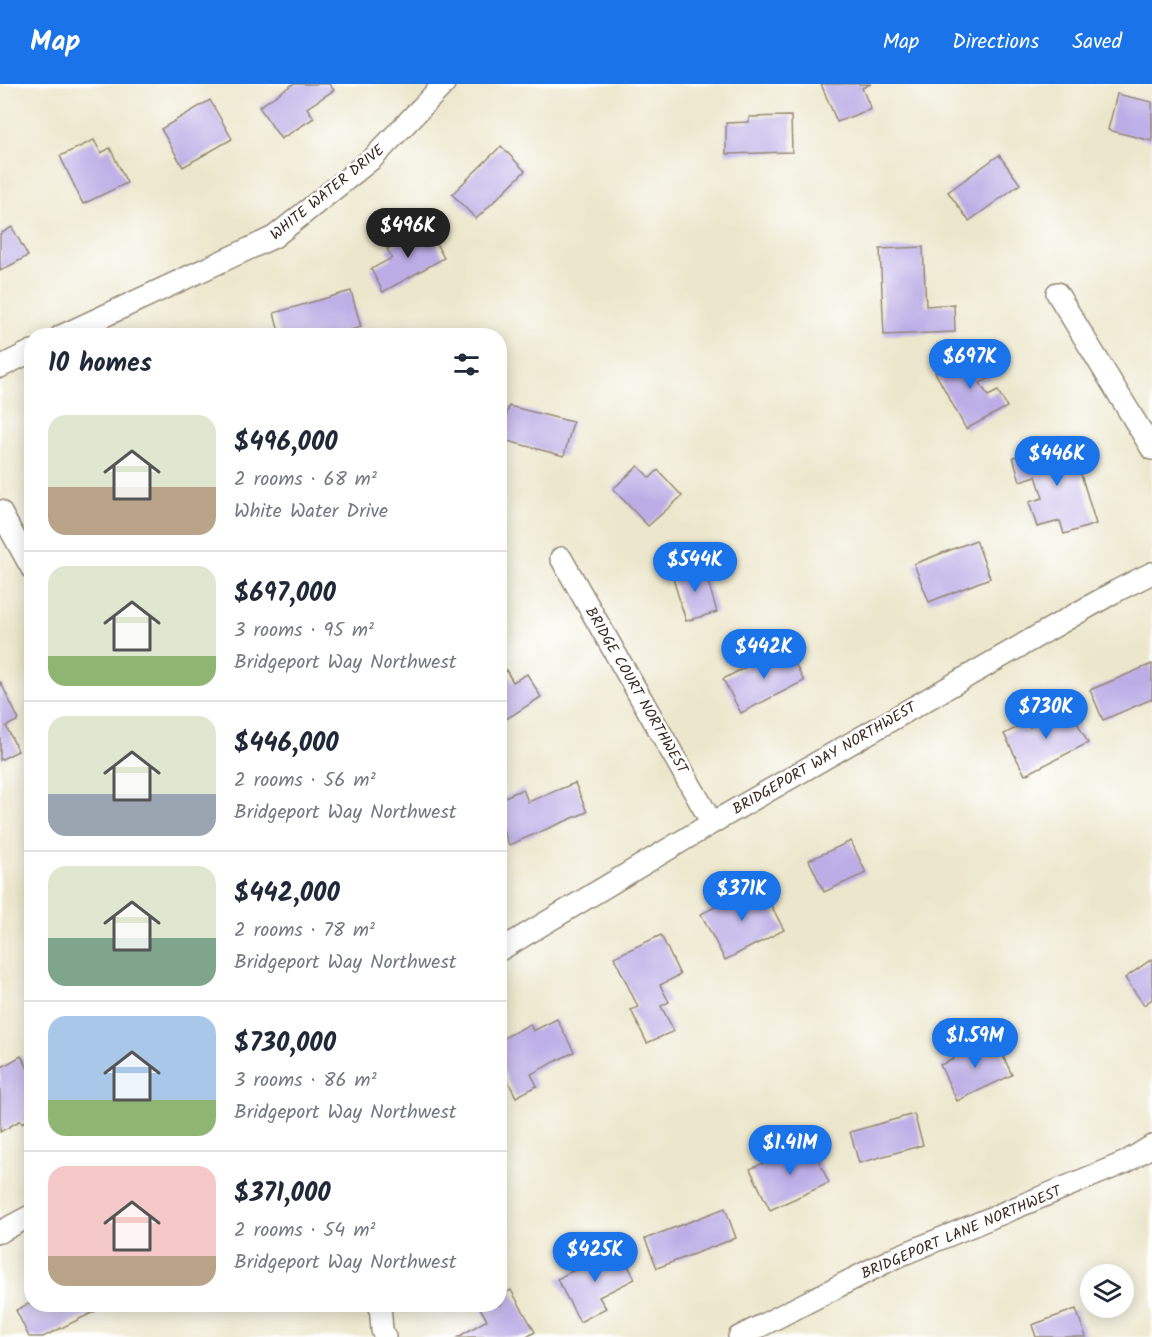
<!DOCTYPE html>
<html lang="en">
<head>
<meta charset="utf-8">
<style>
	:root { --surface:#fff; --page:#f2f2f3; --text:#1f2937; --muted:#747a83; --line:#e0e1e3; --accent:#1a73e8 }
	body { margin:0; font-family:Kalam,sans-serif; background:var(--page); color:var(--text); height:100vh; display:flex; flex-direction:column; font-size:22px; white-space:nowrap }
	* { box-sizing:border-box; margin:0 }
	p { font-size:20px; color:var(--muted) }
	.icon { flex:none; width:33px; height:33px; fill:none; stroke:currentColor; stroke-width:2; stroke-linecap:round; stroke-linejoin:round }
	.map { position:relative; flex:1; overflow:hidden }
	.side { position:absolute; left:24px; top:244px; width:483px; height:984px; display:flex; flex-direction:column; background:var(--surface); border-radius:24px; box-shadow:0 3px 15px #0003 }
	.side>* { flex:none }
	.buttons { position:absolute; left:1080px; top:1180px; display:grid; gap:12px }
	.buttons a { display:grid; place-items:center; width:54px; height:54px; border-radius:50%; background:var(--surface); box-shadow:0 3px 15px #0003; font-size:30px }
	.price { position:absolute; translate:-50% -51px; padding:0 14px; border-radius:21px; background:var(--accent); color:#fff; font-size:20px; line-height:39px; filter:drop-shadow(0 2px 3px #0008) }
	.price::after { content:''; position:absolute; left:50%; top:36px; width:18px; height:14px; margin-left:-9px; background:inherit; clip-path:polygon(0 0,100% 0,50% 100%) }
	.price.active { background:#222; color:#fff }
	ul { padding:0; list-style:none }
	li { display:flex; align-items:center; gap:18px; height:150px; padding:0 24px }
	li+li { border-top:2px solid var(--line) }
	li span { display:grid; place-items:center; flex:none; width:168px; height:120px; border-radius:18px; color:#555 }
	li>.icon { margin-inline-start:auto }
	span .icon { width:72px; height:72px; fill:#fffc; stroke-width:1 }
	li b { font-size:26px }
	h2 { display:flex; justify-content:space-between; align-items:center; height:72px; padding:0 24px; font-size:26px }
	header { display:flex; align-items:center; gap:36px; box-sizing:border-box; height:84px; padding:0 30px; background:var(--accent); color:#fff }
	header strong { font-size:28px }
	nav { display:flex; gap:33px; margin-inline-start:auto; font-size:21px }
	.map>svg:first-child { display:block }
	.building { fill:#bcade6 }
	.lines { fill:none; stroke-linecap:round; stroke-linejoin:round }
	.minor-casing { stroke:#948875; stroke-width:24 }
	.minor { stroke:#fff; stroke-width:21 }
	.labels { text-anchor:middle; stroke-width:5; stroke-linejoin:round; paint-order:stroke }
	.street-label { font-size:15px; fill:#3b2a1e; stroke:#fff }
</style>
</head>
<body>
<header>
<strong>Map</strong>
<nav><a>Map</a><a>Directions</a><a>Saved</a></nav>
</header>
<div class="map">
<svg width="1152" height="1253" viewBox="0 0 1152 1253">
	<rect width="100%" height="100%" fill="#fff"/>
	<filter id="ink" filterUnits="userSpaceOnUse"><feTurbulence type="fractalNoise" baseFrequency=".0167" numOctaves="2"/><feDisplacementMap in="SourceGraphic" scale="12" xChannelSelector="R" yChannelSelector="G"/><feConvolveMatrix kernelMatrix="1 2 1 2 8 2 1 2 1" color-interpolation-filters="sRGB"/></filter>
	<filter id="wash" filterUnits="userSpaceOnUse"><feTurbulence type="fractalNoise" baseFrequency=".008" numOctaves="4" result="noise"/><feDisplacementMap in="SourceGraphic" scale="24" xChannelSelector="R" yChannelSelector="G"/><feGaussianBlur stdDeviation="1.35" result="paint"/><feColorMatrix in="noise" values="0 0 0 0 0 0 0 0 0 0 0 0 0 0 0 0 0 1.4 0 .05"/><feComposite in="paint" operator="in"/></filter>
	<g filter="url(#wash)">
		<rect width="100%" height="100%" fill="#ece7cc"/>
		<g id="blocks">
			<g class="building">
				<path d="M293,0H329L334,6L307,24L314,34L281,55L259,23Z"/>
				<path d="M821,0H871L862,4L871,25L837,38Z"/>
				<path d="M1117,10L1152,18V57L1108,46Z"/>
				<path d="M210,16L232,55L183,83L161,45Z"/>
				<path d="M791,32L792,68L726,70V39L749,38V33Z"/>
				<path d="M94,56L101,69L110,64L127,99L83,120L60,72Z"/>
				<path d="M501,62L525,87L476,135L452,110Z"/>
				<path d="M999,71L1020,100L969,137L948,108Z"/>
				<path d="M12,143L28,172L0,187V150Z"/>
				<path d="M427,143L444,174L383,208L371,185L392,174L387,165Z"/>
				<path d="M923,163L926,222L954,220L955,248L884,251L880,165Z"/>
				<path d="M351,207L361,243L329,252H280L274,229Z"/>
				<path d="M976,266L991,294L980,299L988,312L998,307L1007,323L966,345L935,288Z"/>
				<path d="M509,322L573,338L564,372L500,355Z"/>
				<path d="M1071,357L1096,440L1064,450L1060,437L1037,443L1029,418L1043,414L1036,392L1020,397L1013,373Z"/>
				<path d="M638,382L650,394L658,386L682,412L648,442L613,405Z"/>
				<path d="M976,456L990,494L929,518L914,480Z"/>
				<path d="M703,481L717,528L686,537L672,491Z"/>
				<path d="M786,562L804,597L741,629L723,595Z"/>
				<path d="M500,576L513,598L527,590L541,613L500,639Z"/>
				<path d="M1152,580V615L1103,636L1090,606Z"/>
				<path d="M0,597L19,636L6,642L18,667L0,676Z"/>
				<path d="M1069,623L1088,659L1025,691L1004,650L1028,638L1030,643Z"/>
				<path d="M575,699L587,728L509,761L500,738V715L523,705L528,718Z"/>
				<path d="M851,757L866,789L824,808L809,776Z"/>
				<path d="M760,800L784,846L725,876L701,830Z"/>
				<path d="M661,851L680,891L660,901L669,918L661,922L674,947L647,959L631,926L638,923L614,873Z"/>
				<path d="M1152,875V915L1144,921L1125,894Z"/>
				<path d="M557,935L574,968L531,990L537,1002L516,1013L500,981V956L530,940L533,947Z"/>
				<path d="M996,957L1012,991L957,1017L940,981L954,975L949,963L959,958L966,971Z"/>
				<path d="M21,972L32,991V1034L22,1039L21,1036L0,1048V984Z"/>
				<path d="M914,1030L923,1061L859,1079L850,1048Z"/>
				<path d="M810,1058L829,1099L770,1126L750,1085Z"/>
				<path d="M725,1124L736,1154L657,1184L645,1155Z"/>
				<path d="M618,1163L635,1195L599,1213L606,1224L580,1238L557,1195Z"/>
				<path d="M511,1206L535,1248L527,1253H458L487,1236L480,1224L484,1221H500V1212Z"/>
				<path d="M32,1218V1221H93L96,1227L43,1253H29L16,1226Z"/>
				<path d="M1076,1225L1086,1253H1036L1032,1241Z"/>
			</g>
		</g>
	</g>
	<g filter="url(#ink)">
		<use href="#blocks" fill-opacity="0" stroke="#948875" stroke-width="1.5"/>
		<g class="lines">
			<g class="minor-casing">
				<g id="minor">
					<path d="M1057,209L1152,365"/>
					<path d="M61,252L274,153L373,74L444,0"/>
					<path d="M0,283L32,267"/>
					<path d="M0,427L32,485"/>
					<path d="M561,474L712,739"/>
					<path d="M500,866L712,739L1116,507L1152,489"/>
					<path d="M0,1148L32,1131"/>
					<path d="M380,1221L382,1246L385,1253"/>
					<path d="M739,1253L894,1174L1126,1078L1152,1062"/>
				</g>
			</g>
			<use href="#minor" class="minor"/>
		</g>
	</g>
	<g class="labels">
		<g class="street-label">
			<text transform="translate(327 108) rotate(-39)" y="5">WHITE WATER DRIVE</text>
			<text transform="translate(637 606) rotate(60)" y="5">BRIDGE COURT NORTHWEST</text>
			<text transform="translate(824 674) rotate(-30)" y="5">BRIDGEPORT WAY NORTHWEST</text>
			<text transform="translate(961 1148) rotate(-23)" y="5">BRIDGEPORT LANE NORTHWEST</text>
		</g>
	</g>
</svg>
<div class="buttons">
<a><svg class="icon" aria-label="layers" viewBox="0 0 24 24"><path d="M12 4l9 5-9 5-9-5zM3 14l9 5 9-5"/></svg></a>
</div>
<b class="price active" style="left:408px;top:175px">$496K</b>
<b class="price" style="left:970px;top:306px">$697K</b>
<b class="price" style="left:1057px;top:403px">$446K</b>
<b class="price" style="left:695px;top:509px">$544K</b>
<b class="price" style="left:764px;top:596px">$442K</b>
<b class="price" style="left:1046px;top:656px">$730K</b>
<b class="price" style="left:742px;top:838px">$371K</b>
<b class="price" style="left:975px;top:985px">$1.59M</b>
<b class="price" style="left:790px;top:1092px">$1.41M</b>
<b class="price" style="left:595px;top:1199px">$425K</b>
<section class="side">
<h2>10 homes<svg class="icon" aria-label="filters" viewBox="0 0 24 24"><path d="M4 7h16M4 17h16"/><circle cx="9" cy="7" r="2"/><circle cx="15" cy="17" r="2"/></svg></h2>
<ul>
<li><span style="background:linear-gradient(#dfe7d0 60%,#b9a48a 0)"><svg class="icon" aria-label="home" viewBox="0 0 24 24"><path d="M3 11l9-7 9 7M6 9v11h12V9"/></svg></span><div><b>$496,000</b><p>2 rooms · 68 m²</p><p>White Water Drive</p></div></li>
<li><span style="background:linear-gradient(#dfe7d0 75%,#8fb573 0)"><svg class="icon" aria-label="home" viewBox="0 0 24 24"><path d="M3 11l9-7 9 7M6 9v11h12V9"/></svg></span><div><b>$697,000</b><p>3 rooms · 95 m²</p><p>Bridgeport Way Northwest</p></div></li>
<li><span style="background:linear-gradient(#dfe7d0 65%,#9aa5b1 0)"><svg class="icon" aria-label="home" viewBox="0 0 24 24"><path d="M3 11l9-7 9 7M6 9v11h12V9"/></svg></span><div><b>$446,000</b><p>2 rooms · 56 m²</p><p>Bridgeport Way Northwest</p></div></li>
<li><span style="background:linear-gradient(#dfe7d0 60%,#7fa58c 0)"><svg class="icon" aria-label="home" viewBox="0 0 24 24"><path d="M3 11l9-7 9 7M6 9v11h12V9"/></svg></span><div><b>$442,000</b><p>2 rooms · 78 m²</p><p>Bridgeport Way Northwest</p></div></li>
<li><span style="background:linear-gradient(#a9c7e8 70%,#8fb573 0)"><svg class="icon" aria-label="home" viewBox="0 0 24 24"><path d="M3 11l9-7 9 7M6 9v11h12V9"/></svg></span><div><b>$730,000</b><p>3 rooms · 86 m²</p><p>Bridgeport Way Northwest</p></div></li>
<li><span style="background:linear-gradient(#f6c9c9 75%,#b9a48a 0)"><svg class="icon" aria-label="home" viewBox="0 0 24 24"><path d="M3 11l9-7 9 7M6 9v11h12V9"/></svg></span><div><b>$371,000</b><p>2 rooms · 54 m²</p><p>Bridgeport Way Northwest</p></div></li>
</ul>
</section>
</div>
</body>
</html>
